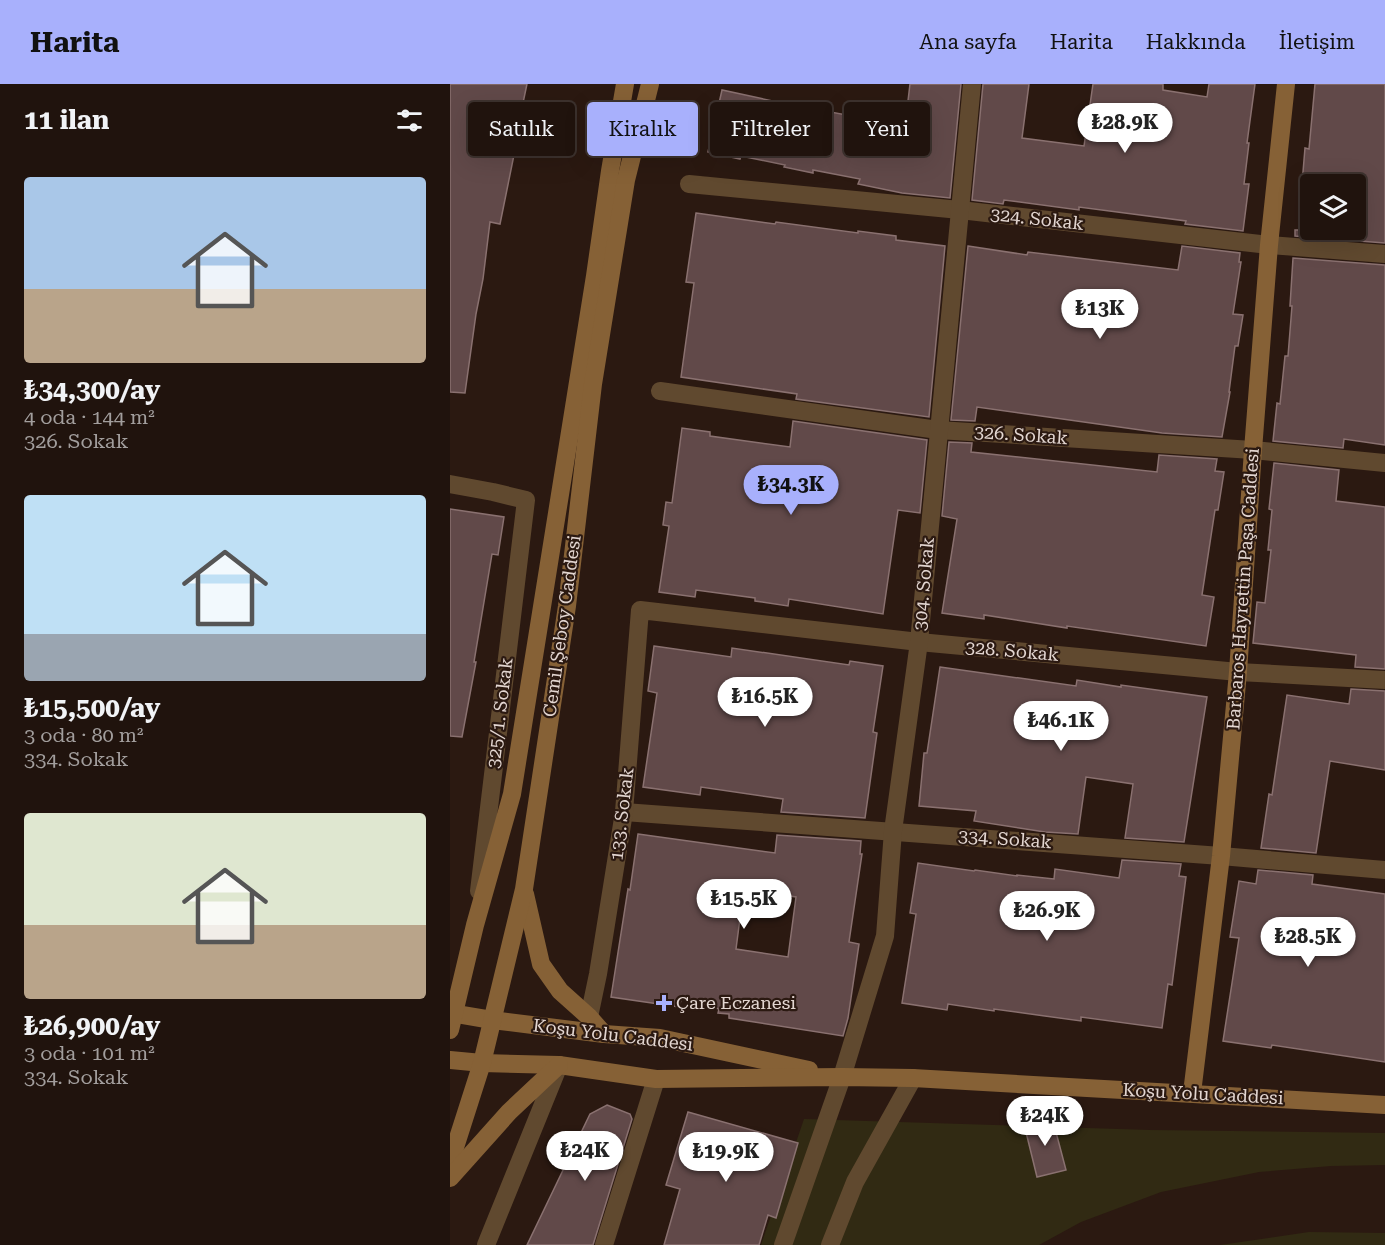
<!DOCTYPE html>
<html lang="tr">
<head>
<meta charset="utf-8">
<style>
	:root { --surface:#20130d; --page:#2d201b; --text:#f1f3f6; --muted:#a29e9d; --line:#3d322e; --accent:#a8b0fc }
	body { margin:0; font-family:"Roboto Serif",serif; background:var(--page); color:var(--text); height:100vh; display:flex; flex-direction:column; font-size:22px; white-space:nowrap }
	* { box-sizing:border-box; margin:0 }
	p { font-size:20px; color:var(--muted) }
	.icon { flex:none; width:33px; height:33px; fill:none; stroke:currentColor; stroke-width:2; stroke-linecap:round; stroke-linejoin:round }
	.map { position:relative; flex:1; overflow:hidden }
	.sheet { display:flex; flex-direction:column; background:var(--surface); width:450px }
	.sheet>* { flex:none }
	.hud { position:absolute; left:18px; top:18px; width:570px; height:54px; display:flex; gap:12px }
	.buttons { position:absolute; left:850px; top:90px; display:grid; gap:12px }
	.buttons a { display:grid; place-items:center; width:66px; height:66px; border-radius:6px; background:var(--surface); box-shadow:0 6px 24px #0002,0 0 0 2px var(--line); font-size:30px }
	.price { position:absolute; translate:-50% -51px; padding:0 14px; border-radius:21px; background:#fff; color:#222; font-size:20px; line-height:39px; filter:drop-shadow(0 2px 3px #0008) }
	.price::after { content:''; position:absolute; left:50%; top:36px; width:18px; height:14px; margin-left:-9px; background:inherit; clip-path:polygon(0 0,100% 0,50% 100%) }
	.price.current { background:var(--accent); color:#111 }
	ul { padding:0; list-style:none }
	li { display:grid; align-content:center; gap:12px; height:318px; padding:0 24px }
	li span { display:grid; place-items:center; height:186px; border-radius:6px; color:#555 }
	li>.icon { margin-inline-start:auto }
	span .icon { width:108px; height:108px; fill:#fffc; stroke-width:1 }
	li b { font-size:26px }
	h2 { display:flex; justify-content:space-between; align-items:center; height:72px; padding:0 24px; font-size:26px }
	.tag { padding:0 21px; border-radius:6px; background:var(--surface); box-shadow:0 6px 24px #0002,0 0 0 2px var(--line); font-size:21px; line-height:54px }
	.tag.current { background:var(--accent); color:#111 }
	header { display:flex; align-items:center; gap:36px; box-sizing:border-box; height:84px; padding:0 30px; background:var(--accent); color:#111 }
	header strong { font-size:28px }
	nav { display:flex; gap:33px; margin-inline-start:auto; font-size:21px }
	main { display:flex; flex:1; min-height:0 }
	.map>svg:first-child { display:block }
	.green { fill:#312a13 }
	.building { fill:#614949; stroke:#8a7170; stroke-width:1.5; fill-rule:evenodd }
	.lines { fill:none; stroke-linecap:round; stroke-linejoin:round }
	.minor { stroke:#60492f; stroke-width:18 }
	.secondary { stroke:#866136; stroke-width:18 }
	.poi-dot { fill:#a8b0fc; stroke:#2b1911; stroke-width:2 }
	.labels { text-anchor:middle; stroke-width:4.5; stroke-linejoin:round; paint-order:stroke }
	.street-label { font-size:18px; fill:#e3d6d1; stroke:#2b1911 }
	.poi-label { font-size:18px; fill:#e3d6d1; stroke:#2b1911; text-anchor:start }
</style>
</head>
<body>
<header>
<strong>Harita</strong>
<nav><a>Ana sayfa</a><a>Harita</a><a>Hakkında</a><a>İletişim</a></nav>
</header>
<main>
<section class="sheet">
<h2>11 ilan<svg class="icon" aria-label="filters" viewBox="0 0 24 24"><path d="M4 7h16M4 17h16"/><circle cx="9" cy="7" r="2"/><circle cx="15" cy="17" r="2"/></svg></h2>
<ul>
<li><span style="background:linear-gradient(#a9c7e8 60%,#b9a48a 0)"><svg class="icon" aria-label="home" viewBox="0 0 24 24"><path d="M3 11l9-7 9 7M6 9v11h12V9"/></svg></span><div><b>₺34,300/ay</b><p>4 oda · 144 m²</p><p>326. Sokak</p></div></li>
<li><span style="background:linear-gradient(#bfe0f5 75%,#9aa5b1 0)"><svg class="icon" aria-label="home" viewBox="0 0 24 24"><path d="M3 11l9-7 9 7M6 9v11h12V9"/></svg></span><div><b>₺15,500/ay</b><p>3 oda · 80 m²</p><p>334. Sokak</p></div></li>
<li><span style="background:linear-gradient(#dfe7d0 60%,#b9a48a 0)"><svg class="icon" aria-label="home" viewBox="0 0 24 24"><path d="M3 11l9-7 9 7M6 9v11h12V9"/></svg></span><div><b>₺26,900/ay</b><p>3 oda · 101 m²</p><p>334. Sokak</p></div></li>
</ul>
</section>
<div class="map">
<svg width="935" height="1161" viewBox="0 0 935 1161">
	<rect width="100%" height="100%" fill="#2b1911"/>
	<g class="green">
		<path d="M354,1035L700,1046L935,1049V1081L881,1082L809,1088L711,1108L631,1138L589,1161H311Z"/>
		<path d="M859,1148L935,1149V1161H770Z"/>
	</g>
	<g class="building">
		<path d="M0,0H77L63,66H65L50,140L40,138L33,195L26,230L15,309L0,308Z"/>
		<path d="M460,0H511L500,114L452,109L408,100L410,95L363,86V89L334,83L335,81L291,72L290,75L258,68L272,6L346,22L347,19L376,24L375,27L455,42Z"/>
		<path d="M533,0H579L572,54L634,62L643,0H713V6L757,13L759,0H805L797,59H799L794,100H799L793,147L735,140L736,137L629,123V126L554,116L553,120L522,116Z"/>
		<path d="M865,0H935V159L845,152V146H906V100H852L855,64L859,65Z"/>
		<path d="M246,129L325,140L326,138L408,149V147L446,152V156L495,162L479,333L346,315L347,310L231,293L244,199L236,198Z"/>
		<path d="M518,162L577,171L578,168L728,186L732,162L790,169L789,178H791L783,230L793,231L788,262H785L779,308H780L772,353L712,349L527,323L525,337L501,336Z"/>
		<path d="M843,174L935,181V361L894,355L893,364L823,357L827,319L830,320L835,272H838L842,222H840Z"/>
		<path d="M343,337L477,356L470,429L448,426L433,530L339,515L338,522L305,517V514L246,506L245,513L209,508L219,442L213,441L216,418L222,419L232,344L260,348V352L340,363Z"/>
		<path d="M499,358L522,359L521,368L707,388L709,371L767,375L765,387L774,388L768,426H765L752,511L764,513L756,562L617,542V544L534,531V535L492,529L507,435L492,432Z"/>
		<path d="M824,379L889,386L886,417L935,423V585L905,583L906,571L803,559L807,518L815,519L821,466H818L822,426L819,425Z"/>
		<path d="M0,425L54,433L48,471L42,470L24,578H26L12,653L0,652Z"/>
		<path d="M204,562L281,573L282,564L399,581L400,577L433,582L423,648L427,649L415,734L331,728L333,715L251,703L250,711L193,703L207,609L198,607Z"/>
		<path d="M490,583L626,602L627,596L671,603V601L757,613L734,758L675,754L683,700L636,693L628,750L595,748L524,737L526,727L469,722L474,669H477Z"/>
		<path d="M901,605L935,607V686L880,677L866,769L811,764L819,710L822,711L837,611L899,620Z"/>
		<path d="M188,750L325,769L327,751L411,757L410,770H412L399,858L409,860L398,934L393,952L279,934V930L268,929L269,925L232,913L229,923L161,913L178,805L180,806ZM300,806L346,813L338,873L286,865L292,819L298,820Z"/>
		<path d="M672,776L731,780L729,792L736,793L722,901L718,900L712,944L631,933V937L544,925V927L498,920L497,926L452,919L466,830L460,829L468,779L524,787L525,786L567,792V791L604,795L605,785L669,794Z"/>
		<path d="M808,786L863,791L862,800L935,810V978L822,961L821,964L773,957L789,854L780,853L789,797L806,800Z"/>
		<path d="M157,1021L180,1030L182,1035L143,1161H77L140,1030Z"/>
		<path d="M238,1028L348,1059L326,1134L318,1131L309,1161H214L230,1105L216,1101Z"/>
		<path d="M602,1033L616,1086L587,1093L574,1040Z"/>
	</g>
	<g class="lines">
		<g class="minor">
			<path d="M239,100L510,126L819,161L935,170"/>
			<path d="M210,307L488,346L803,366L935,379"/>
			<path d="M0,400L43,408L76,416L29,807"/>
			<path d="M174,728L771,772L935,786"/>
			<path d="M139,933L148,890L174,728L190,526L469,558L788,588L935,596"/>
			<path d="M36,1161L109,981"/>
			<path d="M154,1161L206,995"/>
			<path d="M333,1161L392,993L435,852L443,747L469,558L522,0"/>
			<path d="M380,1161L405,1098L463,994"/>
		</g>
		<g class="secondary">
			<path d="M75,810L91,880L110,907L139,933L154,950"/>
			<path d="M0,929L42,936L154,950L210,954L359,986"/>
			<path d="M0,946L25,841L62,710L145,192L160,87L175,0"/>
			<path d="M0,976L32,979L109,981L206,995L392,993L463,994L935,1021"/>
			<path d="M742,1009L771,772L788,588L803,366L819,161L836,0"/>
			<path d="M0,1079L32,979L74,805L117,522L143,300L176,96L200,0"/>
			<path d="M0,1094L59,1028L109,981"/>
		</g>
	</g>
	<path class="poi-dot" d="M211 910h6v6h6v6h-6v6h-6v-6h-6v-6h6z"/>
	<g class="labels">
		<g class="street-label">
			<text transform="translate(587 135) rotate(6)" y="6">324. Sokak</text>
			<text transform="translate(571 351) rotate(4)" y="6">326. Sokak</text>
			<text transform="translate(474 500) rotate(-85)" y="6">304. Sokak</text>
			<text transform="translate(793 505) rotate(-86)" y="6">Barbaros Hayrettin Paşa Caddesi</text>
			<text transform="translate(112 542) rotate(-82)" y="6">Cemil Şeboy Caddesi</text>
			<text transform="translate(562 567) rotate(5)" y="6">328. Sokak</text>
			<text transform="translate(50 629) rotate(-83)" y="6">325/1. Sokak</text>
			<text transform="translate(172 730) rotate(-83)" y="6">133. Sokak</text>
			<text transform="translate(555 755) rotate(4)" y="6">334. Sokak</text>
			<text transform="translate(163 951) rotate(7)" y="6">Koşu Yolu Caddesi</text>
			<text transform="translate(753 1010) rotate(3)" y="6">Koşu Yolu Caddesi</text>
		</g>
		<g class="poi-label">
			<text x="226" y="925">Çare Eczanesi</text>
		</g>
	</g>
</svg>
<div class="buttons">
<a><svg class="icon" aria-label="layers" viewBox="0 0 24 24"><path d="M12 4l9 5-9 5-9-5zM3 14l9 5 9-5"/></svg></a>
</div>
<b class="price" style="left:675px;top:70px">₺28.9K</b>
<b class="price" style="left:650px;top:256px">₺13K</b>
<b class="price current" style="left:341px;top:432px">₺34.3K</b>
<b class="price" style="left:315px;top:644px">₺16.5K</b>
<b class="price" style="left:611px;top:668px">₺46.1K</b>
<b class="price" style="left:294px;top:846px">₺15.5K</b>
<b class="price" style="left:597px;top:858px">₺26.9K</b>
<b class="price" style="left:858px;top:884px">₺28.5K</b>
<b class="price" style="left:595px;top:1063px">₺24K</b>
<b class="price" style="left:135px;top:1098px">₺24K</b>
<b class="price" style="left:276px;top:1099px">₺19.9K</b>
<div class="hud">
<a class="tag">Satılık</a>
<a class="tag current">Kiralık</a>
<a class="tag">Filtreler</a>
<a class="tag">Yeni</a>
</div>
</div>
</main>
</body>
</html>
